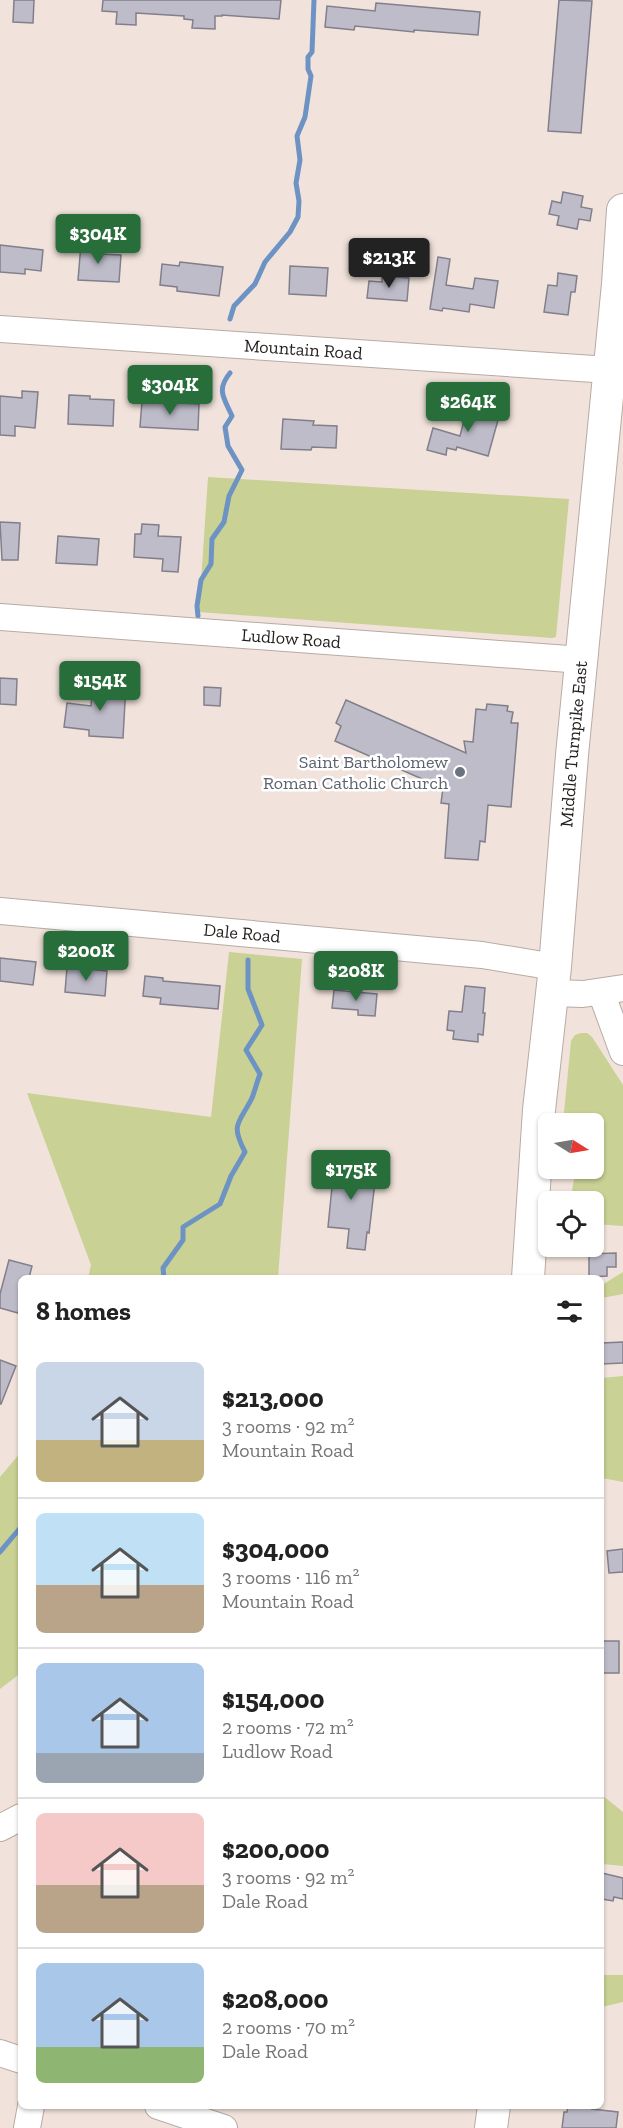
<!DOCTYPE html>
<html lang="en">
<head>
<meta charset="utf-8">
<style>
	:root { --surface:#fff; --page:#f6f6f6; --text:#222; --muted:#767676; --line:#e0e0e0; --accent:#276e3a }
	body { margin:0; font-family:"Zilla Slab",serif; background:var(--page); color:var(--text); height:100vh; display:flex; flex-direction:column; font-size:22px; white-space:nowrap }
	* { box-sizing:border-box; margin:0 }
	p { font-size:20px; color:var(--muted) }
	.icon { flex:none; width:33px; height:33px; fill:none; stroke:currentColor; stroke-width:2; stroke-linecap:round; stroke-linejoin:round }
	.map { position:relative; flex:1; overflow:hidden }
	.panel { position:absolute; left:18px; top:1275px; width:586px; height:834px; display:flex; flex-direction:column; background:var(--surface); border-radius:9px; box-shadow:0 2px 4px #0004 }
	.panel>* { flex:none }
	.needle { width:39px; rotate:101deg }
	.tools { position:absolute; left:538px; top:1113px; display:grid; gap:12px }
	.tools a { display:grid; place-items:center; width:66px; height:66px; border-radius:9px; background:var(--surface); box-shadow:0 2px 4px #0004; font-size:30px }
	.price { position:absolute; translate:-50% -51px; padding:0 14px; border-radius:6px; background:var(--accent); color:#fff; font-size:20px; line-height:39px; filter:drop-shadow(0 2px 3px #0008) }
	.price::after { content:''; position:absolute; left:50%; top:36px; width:18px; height:14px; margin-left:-9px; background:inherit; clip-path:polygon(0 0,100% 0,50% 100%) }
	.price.current { background:#222; color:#fff }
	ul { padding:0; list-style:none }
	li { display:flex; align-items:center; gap:18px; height:150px; padding:0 18px }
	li+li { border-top:2px solid var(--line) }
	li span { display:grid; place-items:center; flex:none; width:168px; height:120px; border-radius:9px; color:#555 }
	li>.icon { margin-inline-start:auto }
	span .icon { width:72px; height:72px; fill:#fffc; stroke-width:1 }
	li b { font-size:26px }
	h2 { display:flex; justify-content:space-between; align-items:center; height:72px; padding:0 18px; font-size:26px }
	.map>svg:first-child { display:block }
	.green { fill:#c9d194 }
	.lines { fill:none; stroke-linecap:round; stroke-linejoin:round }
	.stream { stroke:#6d92c4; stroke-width:5 }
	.building { fill:#bfbcca; stroke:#817f8b; stroke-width:1.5 }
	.minor-casing { stroke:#b7aba3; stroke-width:28 }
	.major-casing { stroke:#b7aba3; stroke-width:34 }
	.minor { stroke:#fff; stroke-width:26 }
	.major { stroke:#fff; stroke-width:32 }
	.worship-dot { fill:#6b7280; stroke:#fff; stroke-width:2 }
	.labels { text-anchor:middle; stroke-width:5; stroke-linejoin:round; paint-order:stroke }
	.street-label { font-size:18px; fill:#221d1a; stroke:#fff }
	.worship-label { font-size:18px; fill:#5b616d; stroke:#fff; text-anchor:end }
</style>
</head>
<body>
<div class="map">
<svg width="623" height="2128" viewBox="0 0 623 2128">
	<rect width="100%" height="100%" fill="#f1e3db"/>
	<g class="green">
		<path d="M208,477L569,499L556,637L552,638L199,612Z"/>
		<path d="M229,952L302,959L278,1278H88L91,1265L27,1093L211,1117Z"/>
		<path d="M581,1033H587L592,1037L623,1085V1226L594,1224V1202L570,1201L576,1169L594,1168V1124L563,1123L571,1041L575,1035Z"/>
		<path d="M623,1272V1294L602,1298V1285Z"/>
		<path d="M623,1376V1482L602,1478V1378Z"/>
		<path d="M21,1452V1673L0,1689V1477Z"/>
		<path d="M602,1795L623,1812V1866L602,1864Z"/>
		<path d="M602,1975H623V2002L602,2007Z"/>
	</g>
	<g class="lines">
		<g class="stream">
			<path d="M230,319L234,306L255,284L265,262L290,232L298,217L299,201L296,183L300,160L297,136L305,117L311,76L308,69V57L312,52L314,0"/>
			<path d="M198,616L197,606L201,580L211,564L212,539L224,522L229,496L242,470L228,446L225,427L232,416C224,398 216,390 230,373"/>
			<path d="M164,1278L163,1268L183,1240V1227L220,1204L231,1176L245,1152C230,1123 239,1124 252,1098C255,1090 257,1082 260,1074L246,1050L262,1025L248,989V960"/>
			<path d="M0,1552L21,1527"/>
		</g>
	</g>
	<g class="building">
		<path d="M14,0H34L33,23L13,22Z"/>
		<path d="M103,0H281L279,19L222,15V16H215V29L192,28L193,20L184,19V16L136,13V25L116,24L117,12L102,11Z"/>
		<path d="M559,0L592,1L581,133L548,131Z"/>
		<path d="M376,3L480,12L478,35L414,30V32L355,26L354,30L325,27L327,6L375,11Z"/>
		<path d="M563,192L583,196L581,207L592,209L590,221L579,219L577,229L557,225L559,216L549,214L552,201L561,203Z"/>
		<path d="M81,244L101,245L100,254L121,255L119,282L78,280Z"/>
		<path d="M0,245L43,250L41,271L25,269V274L0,272Z"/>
		<path d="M438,257L450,259L446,285L473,289L475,278L498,281L494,308L470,304L469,312L443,308L442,311L430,309Z"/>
		<path d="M180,262L223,267L219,296L177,291V287L160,285L162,264L179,266Z"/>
		<path d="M290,266L328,268L326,296L289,294Z"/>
		<path d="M558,273L577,276L575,292H571L568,315L544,312L548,285L557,286Z"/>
		<path d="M382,276L409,278L407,301L367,298L369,281L382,282Z"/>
		<path d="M22,391L38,392L35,428L15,426V436L0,435V396L22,398Z"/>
		<path d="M69,395L90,396V399L114,400L113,426L68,424Z"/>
		<path d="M142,401L199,404L198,430L140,427Z"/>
		<path d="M468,405L500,413L488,456L457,447L456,450L447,448L446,455L427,450L433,428L460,436Z"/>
		<path d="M283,419L314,421L313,425L337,426L336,448L312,447L311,450L281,449Z"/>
		<path d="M0,522L20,523L18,560H2Z"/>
		<path d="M142,524L159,525L158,536L181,537L178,572L162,571L163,559L134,557L135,534H141Z"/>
		<path d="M58,536L99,539L97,565L56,563Z"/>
		<path d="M0,678L17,679L16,705L0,704Z"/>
		<path d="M93,681L126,684L123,738L89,736V730L64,727L67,703L91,706Z"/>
		<path d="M204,687L221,688L220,706L204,705Z"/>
		<path d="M346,700L466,753L464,741L473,742L476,709L486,710L487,704L508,706L507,711L513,712L511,723H518L511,807L488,805L485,842L480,841L478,860L445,858L449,804L441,803L443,788L335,741L341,726L336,723Z"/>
		<path d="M0,958L36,962L33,985L0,981Z"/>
		<path d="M67,967L107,971L105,996L65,992Z"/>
		<path d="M145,976L163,978V981L220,986L218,1009L160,1004L161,998L143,996Z"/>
		<path d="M465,986L485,988L483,1013H485L483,1035L478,1034V1042L453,1039L454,1031L447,1030L449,1011L462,1012Z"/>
		<path d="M334,990L377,994L375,1016L358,1015V1010L332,1008Z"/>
		<path d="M357,1163L377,1165L369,1233L367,1232L365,1250L347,1248L349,1229L328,1227L332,1187L318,1185L320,1169L356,1173Z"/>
		<path d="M616,1253V1267H607V1276L589,1277V1254Z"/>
		<path d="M9,1260L32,1266L29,1278H21V1300L18,1313L0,1308V1294Z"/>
		<path d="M623,1342V1363L602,1364V1343Z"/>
		<path d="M0,1360L16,1366L1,1404H0Z"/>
		<path d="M623,1549V1572L609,1573L607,1551Z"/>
		<rect x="602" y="1641" width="17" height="32"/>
		<path d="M602,1873L623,1878V1899L614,1897L613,1901L602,1899Z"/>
		<path d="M568,2106H593L592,2109L618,2112L616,2128H562L564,2112H567Z"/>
	</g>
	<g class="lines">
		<g class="minor-casing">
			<g id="minor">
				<path id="s1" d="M0,329L609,370"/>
				<path id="s2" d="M0,617L582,660"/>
				<path id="s3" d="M0,911L482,955L555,967"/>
				<path d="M601,992L623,1052"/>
				<path d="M552,993L583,994L623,988"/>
				<path d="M0,1828L21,1817"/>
				<path d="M0,2053L21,2060"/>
				<path d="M158,2106L224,2128"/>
				<path d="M27,2128L31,2106"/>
			</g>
		</g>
		<g class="major-casing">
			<g id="major">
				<path id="s4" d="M528,1278L539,1110L555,967L572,755L618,284L623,210"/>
				<path d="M491,2128L494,2106"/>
			</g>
		</g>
		<use href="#minor" class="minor"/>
		<use href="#major" class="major"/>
	</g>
	<circle class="worship-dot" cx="460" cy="772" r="6"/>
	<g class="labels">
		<g class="street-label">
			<text dy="6" stroke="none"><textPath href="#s1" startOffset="304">Mountain Road</textPath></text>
			<text dy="6" stroke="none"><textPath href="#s2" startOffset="292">Ludlow Road</textPath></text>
			<text dy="6" stroke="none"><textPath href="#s4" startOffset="536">Middle Turnpike East</textPath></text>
			<text dy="6" stroke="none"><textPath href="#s3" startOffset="243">Dale Road</textPath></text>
		</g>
		<g class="worship-label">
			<text x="448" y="768">Saint Bartholomew<tspan x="448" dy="21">Roman Catholic Church</tspan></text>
		</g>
	</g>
</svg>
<div class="tools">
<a><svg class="needle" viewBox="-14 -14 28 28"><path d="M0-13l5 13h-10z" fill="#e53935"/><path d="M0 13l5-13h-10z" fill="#767676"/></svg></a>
<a><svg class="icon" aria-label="locate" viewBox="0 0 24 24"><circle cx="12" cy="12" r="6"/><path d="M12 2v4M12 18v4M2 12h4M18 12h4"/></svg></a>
</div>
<b class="price" style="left:98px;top:265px">$304K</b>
<b class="price current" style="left:389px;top:289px">$213K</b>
<b class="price" style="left:170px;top:416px">$304K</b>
<b class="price" style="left:468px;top:433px">$264K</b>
<b class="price" style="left:100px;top:712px">$154K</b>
<b class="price" style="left:86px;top:982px">$200K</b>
<b class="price" style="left:356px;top:1002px">$208K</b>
<b class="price" style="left:351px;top:1201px">$175K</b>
<section class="panel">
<h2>8 homes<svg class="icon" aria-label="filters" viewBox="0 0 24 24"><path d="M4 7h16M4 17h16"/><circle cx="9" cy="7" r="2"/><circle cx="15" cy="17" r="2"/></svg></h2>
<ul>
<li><span style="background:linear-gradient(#c9d6e8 65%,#c2b280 0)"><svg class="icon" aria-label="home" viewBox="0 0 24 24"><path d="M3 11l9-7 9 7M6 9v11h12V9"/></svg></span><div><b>$213,000</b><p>3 rooms · 92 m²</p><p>Mountain Road</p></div></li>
<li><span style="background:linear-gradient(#bfe0f5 60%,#b9a48a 0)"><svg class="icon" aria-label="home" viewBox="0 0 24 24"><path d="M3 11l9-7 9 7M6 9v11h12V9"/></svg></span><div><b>$304,000</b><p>3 rooms · 116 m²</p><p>Mountain Road</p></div></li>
<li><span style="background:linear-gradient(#a9c7e8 75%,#9aa5b1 0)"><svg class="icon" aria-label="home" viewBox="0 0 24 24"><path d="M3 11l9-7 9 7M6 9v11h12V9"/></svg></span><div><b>$154,000</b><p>2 rooms · 72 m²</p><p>Ludlow Road</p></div></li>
<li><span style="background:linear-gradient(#f6c9c9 60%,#b9a48a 0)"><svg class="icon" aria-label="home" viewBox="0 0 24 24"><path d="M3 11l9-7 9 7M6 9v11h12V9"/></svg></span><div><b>$200,000</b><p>3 rooms · 92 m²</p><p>Dale Road</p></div></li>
<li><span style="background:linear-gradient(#a9c7e8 70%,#8fb573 0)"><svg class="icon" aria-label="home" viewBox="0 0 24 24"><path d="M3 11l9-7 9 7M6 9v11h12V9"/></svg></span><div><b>$208,000</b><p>2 rooms · 70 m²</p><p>Dale Road</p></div></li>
</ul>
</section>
</div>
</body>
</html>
